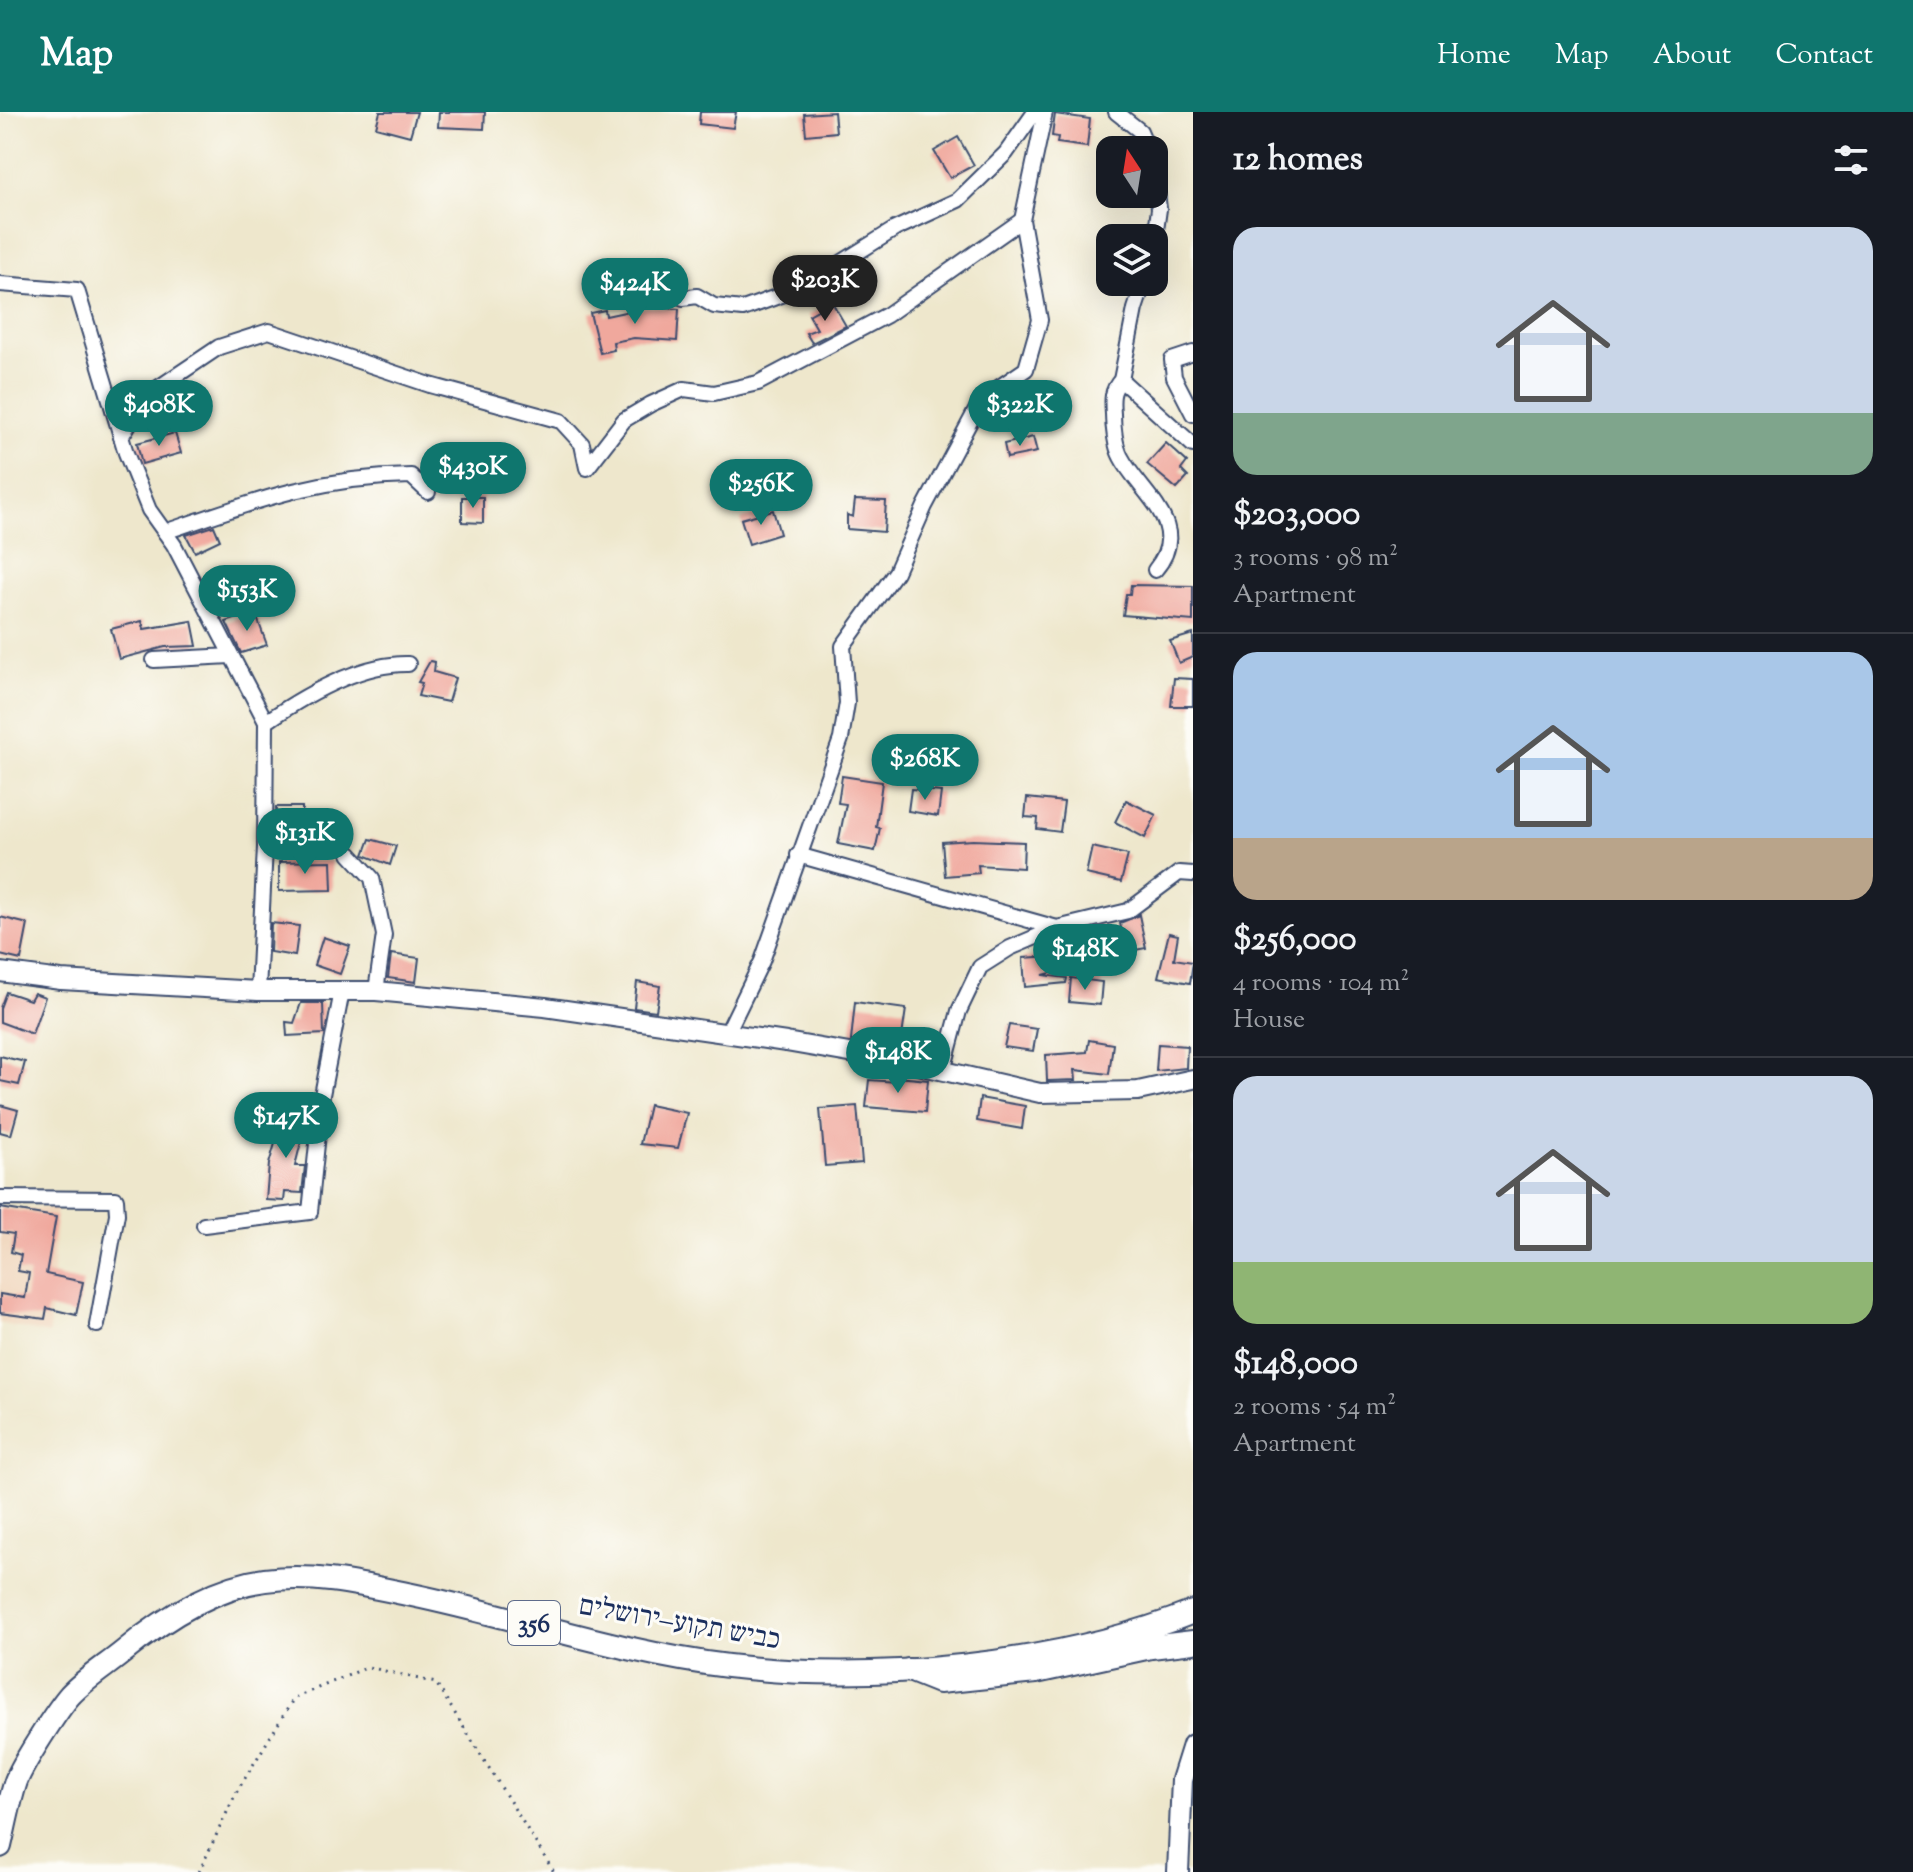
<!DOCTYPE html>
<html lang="en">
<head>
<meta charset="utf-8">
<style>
	:root { --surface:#171b24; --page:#242831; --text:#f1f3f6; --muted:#9ea1a6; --line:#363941; --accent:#0f766e }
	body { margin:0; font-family:"Sorts Mill Goudy","Frank Ruhl Libre",serif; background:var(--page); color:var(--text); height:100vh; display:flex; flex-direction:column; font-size:30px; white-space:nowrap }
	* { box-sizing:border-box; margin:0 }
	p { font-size:26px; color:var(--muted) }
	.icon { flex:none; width:44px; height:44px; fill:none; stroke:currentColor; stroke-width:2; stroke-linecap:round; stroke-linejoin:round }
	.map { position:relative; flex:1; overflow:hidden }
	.side { display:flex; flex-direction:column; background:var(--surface); width:720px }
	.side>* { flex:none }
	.needle { width:52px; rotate:348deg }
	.buttons { position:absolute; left:1096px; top:24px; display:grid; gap:16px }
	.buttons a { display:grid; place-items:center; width:72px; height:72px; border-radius:16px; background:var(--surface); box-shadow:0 8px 32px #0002; font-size:40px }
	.price { position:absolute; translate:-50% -68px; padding:0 18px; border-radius:28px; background:var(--accent); color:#fff; font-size:26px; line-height:52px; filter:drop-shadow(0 2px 4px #0008) }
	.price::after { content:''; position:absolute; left:50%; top:48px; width:24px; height:18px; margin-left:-12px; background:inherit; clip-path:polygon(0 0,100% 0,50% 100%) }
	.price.selected { background:#222; color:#fff }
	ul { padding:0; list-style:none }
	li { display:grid; align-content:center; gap:16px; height:424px; padding:0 40px }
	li+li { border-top:2px solid var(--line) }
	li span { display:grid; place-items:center; height:248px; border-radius:24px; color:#555 }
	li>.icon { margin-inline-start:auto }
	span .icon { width:144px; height:144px; fill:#fffc; stroke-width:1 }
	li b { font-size:34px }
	h2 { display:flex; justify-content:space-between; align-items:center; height:96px; padding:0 40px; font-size:34px }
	header { display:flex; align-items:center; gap:48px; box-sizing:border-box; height:112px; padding:0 40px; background:var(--accent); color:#fff }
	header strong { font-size:38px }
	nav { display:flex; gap:44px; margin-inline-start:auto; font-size:28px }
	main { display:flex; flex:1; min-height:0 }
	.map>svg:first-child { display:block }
	.built { fill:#f0d6bc }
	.building { fill:#f0a89d }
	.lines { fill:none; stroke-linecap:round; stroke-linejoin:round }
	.minor-casing { stroke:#3b4b6e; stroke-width:18 }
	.tertiary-casing { stroke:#3b4b6e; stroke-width:22 }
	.secondary-casing { stroke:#3b4b6e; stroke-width:24 }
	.primary-casing { stroke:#3b4b6e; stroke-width:26 }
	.path { stroke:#3b4b6e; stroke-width:3; stroke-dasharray:2 6; stroke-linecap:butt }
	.minor { stroke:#fff; stroke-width:14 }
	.tertiary { stroke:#fff; stroke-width:18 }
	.secondary { stroke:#fff; stroke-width:20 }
	.primary { stroke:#fff; stroke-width:22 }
	.labels { text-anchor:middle; stroke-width:6; stroke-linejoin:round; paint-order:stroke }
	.shield { fill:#fdfcf7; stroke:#5f6c8c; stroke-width:2 }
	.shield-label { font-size:26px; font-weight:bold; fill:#1b2f5e }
	.street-label { font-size:28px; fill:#1b2f5e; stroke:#fdfcf7 }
</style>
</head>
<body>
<header>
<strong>Map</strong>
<nav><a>Home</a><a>Map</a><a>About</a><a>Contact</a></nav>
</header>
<main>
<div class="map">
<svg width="1193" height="1760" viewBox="0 0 1193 1760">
	<rect width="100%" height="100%" fill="#fdfcf7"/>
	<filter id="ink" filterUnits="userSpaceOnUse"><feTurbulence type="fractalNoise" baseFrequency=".0125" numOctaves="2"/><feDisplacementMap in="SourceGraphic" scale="16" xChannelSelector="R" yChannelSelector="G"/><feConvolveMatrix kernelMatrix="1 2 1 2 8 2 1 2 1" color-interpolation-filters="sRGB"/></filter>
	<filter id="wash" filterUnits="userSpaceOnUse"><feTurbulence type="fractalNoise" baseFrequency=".006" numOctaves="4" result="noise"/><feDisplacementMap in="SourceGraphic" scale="32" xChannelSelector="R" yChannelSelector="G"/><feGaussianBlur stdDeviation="1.8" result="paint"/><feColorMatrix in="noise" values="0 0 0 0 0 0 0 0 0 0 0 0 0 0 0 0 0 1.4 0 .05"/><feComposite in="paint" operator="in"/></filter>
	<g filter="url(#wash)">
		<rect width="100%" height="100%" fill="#eee7cc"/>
		<path class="built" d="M57,1096L49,1222L0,1211V1097Z"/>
		<g id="blocks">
			<g class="building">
				<path d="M380,0H417L410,24L376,15Z"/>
				<path d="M439,0H485L484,17L438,15Z"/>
				<path d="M700,0H736L733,16L699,12Z"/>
				<path d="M834,0L836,20L806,23L804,2Z"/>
				<path d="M1055,2L1090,7L1087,35L1057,31L1058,25L1052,24Z"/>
				<path d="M958,25L974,53L950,66L934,39Z"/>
				<path d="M832,190L846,214L812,231L806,221L817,217L809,203Z"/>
				<path d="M648,195L679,197L677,229L634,226L613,230L614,238L600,241L590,201L605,198L606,204Z"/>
				<path d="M175,321L181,341L142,352L137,331Z"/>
				<path d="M1033,325L1037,340L1007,346L1004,332Z"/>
				<path d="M1166,331L1187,350L1181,358L1188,365L1177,377L1147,352Z"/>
				<path d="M462,385H483V411L462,410Z"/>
				<path d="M855,388L886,389L884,420L847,417V403L853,405Z"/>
				<path d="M773,398L780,422L749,432L741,407Z"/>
				<path d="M214,414L220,428L195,440L186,423Z"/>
				<path d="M1131,473L1193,474V509L1123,503L1126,482H1130Z"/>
				<path d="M255,500L267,533L241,541L226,510Z"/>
				<path d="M142,509L144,517L192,509L197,534L165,535L119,547L111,517Z"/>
				<path d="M1193,522V545L1179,551L1170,529Z"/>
				<path d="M430,549L435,550L434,560L455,566L448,590L418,584L422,571L418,570Z"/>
				<path d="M1174,566L1193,567V594H1171Z"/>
				<path d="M842,664L882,670L876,715L880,716L875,739L838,732L846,692L838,691Z"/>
				<path d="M911,677L941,680L938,704L908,699Z"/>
				<path d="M1027,686L1064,690L1060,720L1037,717L1038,706L1025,705Z"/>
				<path d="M1126,688L1156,703L1145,726L1115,710Z"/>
				<path d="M276,695H302V722L277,723Z"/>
				<path d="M370,727L396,734L390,753L364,743Z"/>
				<path d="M973,728L1024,730L1023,756L978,753L979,761L945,764L942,730Z"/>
				<path d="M1092,735L1128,743L1121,770L1086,762Z"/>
				<path d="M331,749L332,778L279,779V750Z"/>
				<path d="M1139,803L1146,836L1108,843L1109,849L1077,856L1070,829L1121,816L1120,811Z"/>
				<path d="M0,805L28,812L21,848L0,843Z"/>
				<path d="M271,811L299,814L295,844L270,840Z"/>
				<path d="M1169,821L1178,823L1174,847L1193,850L1190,871L1158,865Z"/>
				<path d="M323,825L350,834L340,862L314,853Z"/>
				<path d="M391,842L419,846L416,870L388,866Z"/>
				<path d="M1052,844L1055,860L1043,863L1067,866L1066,871L1025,875L1023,846Z"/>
				<path d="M1071,866L1102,870L1100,893L1069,890Z"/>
				<path d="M637,870L660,874L656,899L634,896Z"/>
				<path d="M6,880L30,888L34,881L45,885L32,922L0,910V896Z"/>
				<path d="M855,890L906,897L900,938L851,929Z"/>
				<path d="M301,891H323L324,922L287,924L286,910L294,911Z"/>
				<path d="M1009,913L1037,917L1033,939L1004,935Z"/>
				<path d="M1089,928L1113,932L1109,962L1075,958L1076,968L1047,969L1046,943L1087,940Z"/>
				<path d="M1158,932L1187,934L1186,956L1156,959Z"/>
				<path d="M0,944L25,950L19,973L0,969Z"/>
				<path d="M897,965L928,968L925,1000L866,995L869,968L897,970Z"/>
				<path d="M980,986L1025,994L1022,1017L977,1009Z"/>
				<path d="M0,993L18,998L11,1023L0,1020Z"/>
				<path d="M649,993L687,1001L678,1036L640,1032Z"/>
				<path d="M857,994L862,1051L825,1054L820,997Z"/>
				<path d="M284,1001L307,1006L295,1054H305L302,1081L285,1080L284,1089L266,1088L269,1052Z"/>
				<path d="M0,1096L56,1105L46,1162L83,1170L76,1203L47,1196L45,1207L0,1201V1182L25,1186L29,1161L18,1159L21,1143L11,1140L14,1122L0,1120Z"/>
			</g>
		</g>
	</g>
	<g filter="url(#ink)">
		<use href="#blocks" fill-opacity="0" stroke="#3b4b6e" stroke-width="2"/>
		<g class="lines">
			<g class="minor-casing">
				<g id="minor">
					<path d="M1116,0L1140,19L1148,38"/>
					<path d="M1154,54L1159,97L1154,133"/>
					<path d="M1144,170L1135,197L1121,268L1193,333"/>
					<path d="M0,172L77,178L126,341L149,398L174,433L266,610L265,735L258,879"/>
					<path d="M661,175L683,186L697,184L714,194L743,197L801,176L895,117L958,88L1006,41L1035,0"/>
					<path d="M1193,241L1172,248L1174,265L1193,302"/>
					<path d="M1121,268C1111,278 1112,289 1113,302C1113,314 1115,334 1121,345C1140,382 1193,413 1155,458"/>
					<path d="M121,325L146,284L219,235L269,219L430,273L561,309L582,332L587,356L624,308L651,292L684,277L714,281L758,271L887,203L1022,108"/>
					<path d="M165,420C252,390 316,365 411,364L428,380"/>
					<path d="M154,548L231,544"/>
					<path d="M266,610C305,583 359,551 408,552"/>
					<path d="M350,742L372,766L384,823L376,879"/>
					<path d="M798,743L1057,816"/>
					<path d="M727,921L762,849L841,627L847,591L843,534L896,460L925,394L982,287L1026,257L1040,208L1022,108L1045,0"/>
					<path d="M943,959L959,899L980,855L1010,836L1057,816L1128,799L1179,761L1193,762"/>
					<path d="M0,1086L116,1087L117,1102L97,1213"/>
					<path d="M204,1113L310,1100L322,983L342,879"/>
				</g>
			</g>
			<g class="tertiary-casing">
				<path id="tertiary" d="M0,860L61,868L258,879H376L545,895L786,930L918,953L1040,981L1138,979L1193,967"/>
			</g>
			<g class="secondary-casing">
				<path id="secondary" d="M1178,1760L1182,1668L1193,1633"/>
			</g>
			<g class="primary-casing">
				<g id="primary">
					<path d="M909,1558L939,1570L1036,1560L1151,1535L1193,1530"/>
					<path d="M0,1734C5,1713 9,1690 16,1669C23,1651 57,1598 70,1583C85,1567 106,1554 122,1541C162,1508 213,1475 265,1468C315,1461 364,1473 412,1483C517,1505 621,1541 728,1554C873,1571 1057,1554 1193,1500"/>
				</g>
			</g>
			<path class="path" d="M199,1760L236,1681L294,1586L368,1555L436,1571L554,1760"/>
			<use href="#minor" class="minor"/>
			<use href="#tertiary" class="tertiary"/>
			<use href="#secondary" class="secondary"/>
			<use href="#primary" class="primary"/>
		</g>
	</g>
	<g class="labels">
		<rect class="shield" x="508" y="1489" width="52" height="44" rx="6"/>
		<g class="shield-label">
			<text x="534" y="1520">356</text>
		</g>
		<g class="street-label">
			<text transform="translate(680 1509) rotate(10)" y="10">כביש תקוע–ירושלים</text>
		</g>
	</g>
</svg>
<div class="buttons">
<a><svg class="needle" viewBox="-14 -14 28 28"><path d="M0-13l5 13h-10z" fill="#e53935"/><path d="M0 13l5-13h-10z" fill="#9ea1a6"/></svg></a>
<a><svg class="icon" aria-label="layers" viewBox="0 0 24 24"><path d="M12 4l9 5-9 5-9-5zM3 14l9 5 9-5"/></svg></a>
</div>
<b class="price selected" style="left:825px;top:211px">$203K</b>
<b class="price" style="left:635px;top:214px">$424K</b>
<b class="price" style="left:159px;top:336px">$408K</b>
<b class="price" style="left:1020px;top:336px">$322K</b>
<b class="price" style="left:473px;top:398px">$430K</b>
<b class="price" style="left:761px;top:415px">$256K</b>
<b class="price" style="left:247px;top:521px">$153K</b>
<b class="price" style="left:925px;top:690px">$268K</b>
<b class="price" style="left:305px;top:764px">$131K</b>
<b class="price" style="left:1085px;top:880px">$148K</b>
<b class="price" style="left:898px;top:983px">$148K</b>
<b class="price" style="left:286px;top:1048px">$147K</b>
</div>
<section class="side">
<h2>12 homes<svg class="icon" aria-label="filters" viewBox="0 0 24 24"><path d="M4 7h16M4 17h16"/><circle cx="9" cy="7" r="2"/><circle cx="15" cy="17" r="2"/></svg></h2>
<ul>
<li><span style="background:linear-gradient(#c9d6e8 75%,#7fa58c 0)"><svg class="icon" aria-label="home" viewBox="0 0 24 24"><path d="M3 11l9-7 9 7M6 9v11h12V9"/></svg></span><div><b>$203,000</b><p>3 rooms · 98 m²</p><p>Apartment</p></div></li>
<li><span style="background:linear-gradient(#a9c7e8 75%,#b9a48a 0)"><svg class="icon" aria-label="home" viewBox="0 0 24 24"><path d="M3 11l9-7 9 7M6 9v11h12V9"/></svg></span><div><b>$256,000</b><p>4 rooms · 104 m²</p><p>House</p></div></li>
<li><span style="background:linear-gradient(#c9d6e8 75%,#8fb573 0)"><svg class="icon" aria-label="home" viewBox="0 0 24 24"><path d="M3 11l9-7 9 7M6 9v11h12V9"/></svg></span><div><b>$148,000</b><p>2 rooms · 54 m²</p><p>Apartment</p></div></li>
</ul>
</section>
</main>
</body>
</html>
